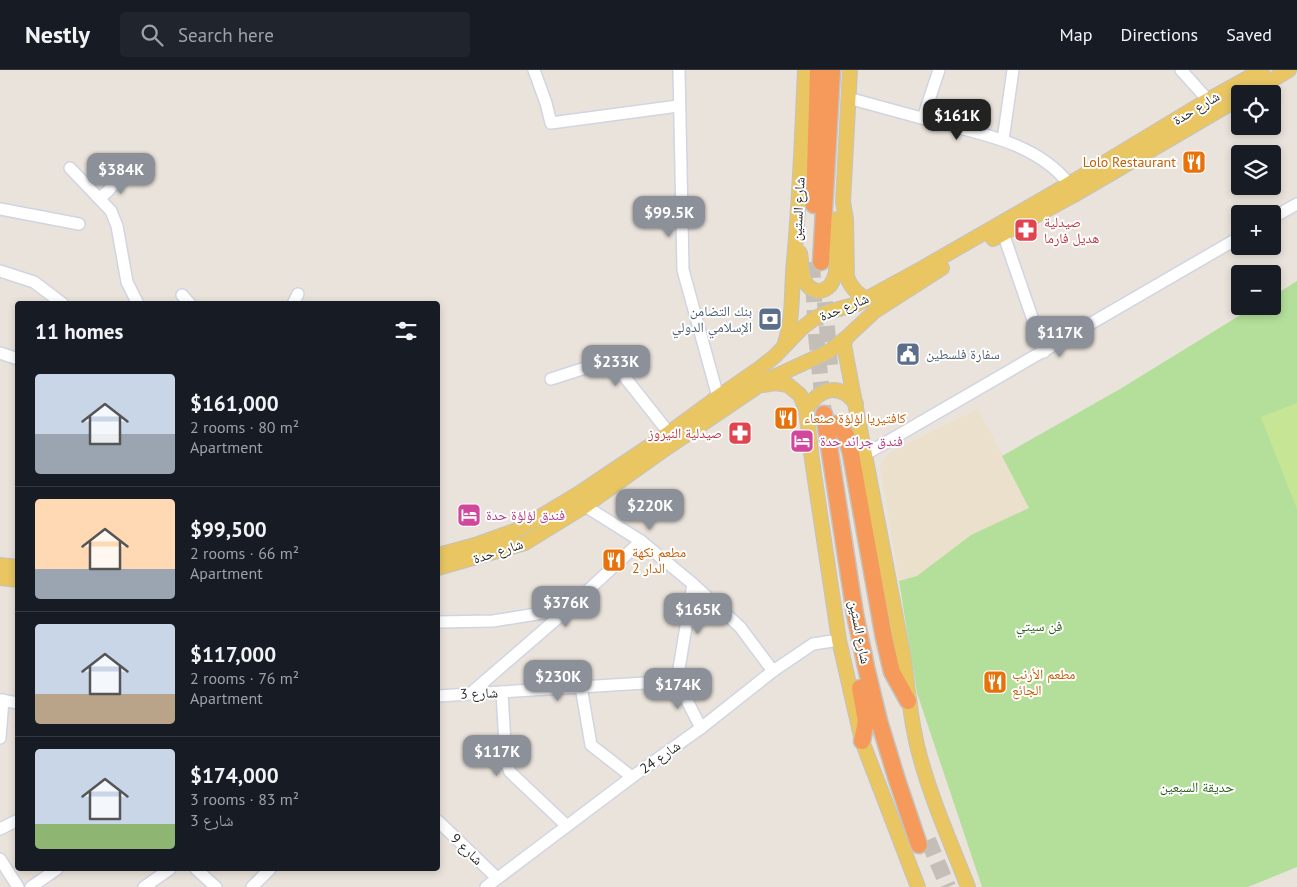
<!DOCTYPE html>
<html lang="en">
<head>
<meta charset="utf-8">
<style>
	:root { --surface:#171b24; --page:#20242c; --text:#f1f3f6; --muted:#9ea1a6; --line:#363941; --accent:#8c9099 }
	body { margin:0; font-family:"PT Sans","Noto Naskh Arabic",sans-serif; background:var(--page); color:var(--text); height:100vh; display:flex; flex-direction:column; font-size:19px; white-space:nowrap }
	* { box-sizing:border-box; margin:0 }
	p { font-size:16px; color:var(--muted) }
	.icon { flex:none; width:28px; height:28px; fill:none; stroke:currentColor; stroke-width:2; stroke-linecap:round; stroke-linejoin:round }
	.map { position:relative; flex:1; overflow:hidden }
	.details { position:absolute; left:15px; top:231px; width:425px; height:570px; display:flex; flex-direction:column; background:var(--surface); border-radius:5px; box-shadow:0 2px 8px #0003 }
	.details>* { flex:none }
	.fabs { position:absolute; left:1231px; top:15px; display:grid; gap:10px }
	.fabs a { display:grid; place-items:center; width:50px; height:50px; border-radius:5px; background:var(--surface); box-shadow:0 2px 8px #0003; font-size:25px }
	.price { position:absolute; translate:-50% -42px; padding:0 11px; border-radius:10px; background:var(--accent); color:#fff; font-size:16px; line-height:32px; filter:drop-shadow(0 1px 2px #0008) }
	.price::after { content:''; position:absolute; left:50%; top:30px; width:15px; height:11px; margin-left:-8px; background:inherit; clip-path:polygon(0 0,100% 0,50% 100%) }
	.price.active { background:#222; color:#fff }
	ul { padding:0; list-style:none }
	li { display:flex; align-items:center; gap:15px; height:125px; padding:0 20px }
	li+li { border-top:1px solid var(--line) }
	li span { display:grid; place-items:center; flex:none; width:140px; height:100px; border-radius:5px; color:#555 }
	li>.icon { margin-inline-start:auto }
	span .icon { width:60px; height:60px; fill:#fffc; stroke-width:1 }
	li b { font-size:21px }
	h2 { display:flex; justify-content:space-between; align-items:center; height:60px; padding:0 20px; font-size:21px }
	header { display:flex; align-items:center; gap:30px; box-sizing:border-box; height:70px; padding:0 25px; background:var(--surface); border-bottom:1px solid var(--line) }
	header strong { font-size:24px }
	nav { display:flex; gap:28px; margin-inline-start:auto; font-size:18px }
	.search { width:350px; height:45px; background:var(--page); display:flex; align-items:center; gap:12px; box-sizing:border-box; padding:0 18px; border-radius:5px; color:var(--muted); font-size:19px }
	.map>svg:first-child { display:block }
	.education { fill:#ebe0cb }
	.green { fill:#b3df9a }
	.pitch { fill:#c6e696 }
	.lines { fill:none; stroke-linecap:round; stroke-linejoin:round }
	.highway-tunnel { stroke:#c3beb7; stroke-width:16; stroke-dasharray:16 8; stroke-linecap:butt }
	.minor-casing { stroke:#d1d4e1; stroke-width:14 }
	.major-casing { stroke:#c3c3c3; stroke-width:16 }
	.highway-casing { stroke:#c3c3c3; stroke-width:19 }
	.minor { stroke:#fff; stroke-width:11 }
	.major { stroke:#e9c662; stroke-width:14 }
	.highway { stroke:#f69a5b; stroke-width:16 }
	.labels { text-anchor:middle; stroke-width:4; stroke-linejoin:round; paint-order:stroke }
	.street-label { font-size:14px; fill:#292929; stroke:#fff }
	.food-label { font-size:14px; fill:#c56008; stroke:#fff; text-anchor:start }
	.health-label { font-size:14px; fill:#be3a42; stroke:#fff; text-anchor:start }
	.service-label { font-size:14px; fill:#4e5e75; stroke:#fff; text-anchor:end }
	.hotel-label { font-size:14px; fill:#b23c85; stroke:#fff; text-anchor:start }
	.park-label { font-size:14px; fill:#2d621d; stroke:#fff }
</style>
</head>
<body>
<header>
<strong>Nestly</strong>
<div class="search"><svg class="icon" aria-label="search" viewBox="0 0 24 24"><circle cx="10" cy="10" r="6"/><path d="M15 15l6 6"/></svg>Search here</div>
<nav><a>Map</a><a>Directions</a><a>Saved</a></nav>
</header>
<div class="map">
<svg width="1297" height="817" viewBox="0 0 1297 817">
	<rect width="100%" height="100%" fill="#eae3db"/>
	<path class="education" d="M978,339L1030,438L971,465L917,506L899,511L880,395L885,387L900,377Z"/>
	<path class="green" d="M1297,211V797L1248,817H982L917,623L899,511L917,506L971,465L1029,438L1002,386L1120,319L1255,236H1272L1273,226Z"/>
	<path class="pitch" d="M1297,333V439L1261,347Z"/>
	<g class="lines">
		<g class="highway-tunnel">
			<path d="M812,192L816,265L824,344"/>
			<path d="M825,232L830,295"/>
			<path d="M928,770L948,817"/>
		</g>
		<g class="minor-casing">
			<g id="minor">
				<path d="M534,0L546,33L551,53L678,36"/>
				<path d="M679,0L683,200L718,327"/>
				<path d="M1181,0L1208,30"/>
				<path d="M848,28C877,36 907,44 936,52C983,64 1038,74 1069,114"/>
				<path d="M923,48L939,0"/>
				<path d="M1003,70L1013,0"/>
				<path d="M70,98L111,141L117,156L127,212L138,234"/>
				<path d="M100,128L108,121L122,103"/>
				<path d="M0,139L79,154"/>
				<path d="M1272,148L1297,134"/>
				<path d="M1003,163L1044,282"/>
				<path d="M0,201L34,212L63,234"/>
				<path d="M182,225L190,234"/>
				<path d="M293,234L298,224"/>
				<path d="M0,283L18,289"/>
				<path d="M551,309L607,291H612L669,363"/>
				<path d="M866,384L1240,167"/>
				<path d="M585,436L641,471L693,514L740,557L773,601"/>
				<path d="M438,552L493,551L567,539"/>
				<path d="M677,611L693,514"/>
				<path d="M677,611L701,658"/>
				<path d="M581,617L591,675L632,707"/>
				<path d="M502,622L506,692L510,702L567,756"/>
				<path d="M471,623L568,539L641,471"/>
				<path d="M438,626L677,611"/>
				<path d="M0,630L18,633"/>
				<path d="M0,668L3,630"/>
				<path d="M438,751L497,808"/>
				<path d="M0,759L18,750"/>
				<path d="M0,789L18,817"/>
				<path d="M196,799L216,817"/>
				<path d="M31,817L57,799"/>
				<path d="M144,817L170,799"/>
				<path d="M252,817L270,799"/>
				<path d="M486,817L632,707L701,658L773,601L813,574L839,570"/>
			</g>
		</g>
		<g class="major-casing">
			<g id="major">
				<path d="M850,0L843,132L846,149L847,207C851,218 857,223 866,229"/>
				<path d="M1248,24L1289,0"/>
				<path d="M993,169L1074,125L1240,28"/>
				<path d="M800,183C803,198 799,216 817,221C829,221 833,213 836,202L837,149"/>
				<path d="M846,268L844,275L903,584C908,617 910,650 919,683C931,729 951,773 968,817"/>
				<path d="M785,273C794,246 791,218 794,190C800,127 802,63 805,0"/>
				<path d="M763,315L775,313L788,315L800,325L806,339L812,390L839,570L862,671L918,817"/>
				<path d="M806,339C820,318 839,312 856,334"/>
				<path d="M438,485L475,475L517,460L543,445L581,422L669,363L718,327L760,298L775,286L802,258L815,248L828,242L857,234L921,199L1069,114L1208,30L1262,0"/>
				<path d="M0,495L18,497"/>
				<path d="M438,498L525,473L585,436L665,379L767,310L828,282L846,268L875,241L942,198"/>
				<path d="M0,508L18,510"/>
			</g>
		</g>
		<g class="highway-casing">
			<g id="highway">
				<path d="M814,135L818,0"/>
				<path d="M821,192L832,0"/>
				<path d="M824,344L855,544L866,597L879,651L897,710L919,775"/>
				<path d="M835,354L846,365L851,384L884,568L892,602L908,631"/>
				<path d="M860,618L866,651L862,671"/>
			</g>
		</g>
		<use href="#minor" class="minor"/>
		<use href="#major" class="major"/>
		<use href="#highway" class="highway"/>
	</g>
	<defs>
		<g id="restaurant-square" transform="scale(1.25)"><rect x="-9" y="-9" width="18" height="18" rx="4" fill="#e8710a" stroke="#fff"/><path d="M-5-6h1v4h1v-4h1v4h1v-4h1v5L-1.5 .5V6h-2V.5L-5-1ZM5-6V6H3V1.5H1.5Q1.5-4 5-6Z" fill="#fff"/></g>
		<g id="pharmacy-square" transform="scale(1.25)"><rect x="-9" y="-9" width="18" height="18" rx="4" fill="#e0444e" stroke="#fff"/><path d="M-2-6h4v4h4v4h-4v4h-4v-4h-4v-4h4Z" fill="#fff"/></g>
		<g id="bank-square" transform="scale(1.25)"><rect x="-9" y="-9" width="18" height="18" rx="4" fill="#5c6f8a" stroke="#fff"/><path d="M-6-4H6V4H-6ZM0-2.3a2.3 2.3 0 1 0 0 4.6a2.3 2.3 0 1 0 0-4.6Z" fill="#fff"/></g>
		<g id="civic-square" transform="scale(1.25)"><rect x="-9" y="-9" width="18" height="18" rx="4" fill="#5c6f8a" stroke="#fff"/><path d="M-.6-6.5H3V-4.5H.6V-3L4-1V1h2V6H-6V1h2V-1L-.6-3ZM-1.2 2.5V6h2.4V2.5Z" fill="#fff"/></g>
		<g id="hotel-square" transform="scale(1.25)"><rect x="-9" y="-9" width="18" height="18" rx="4" fill="#d1479c" stroke="#fff"/><path d="M-6-4.5h1.5V1H6V5H4.5V3h-9V5H-6ZM-4 0a1.8 1.8 0 1 1 3.6 0ZM.5 0V-2.5h3Q6-2.5 6 0Z" fill="#fff"/></g>
	</defs>
	<g fill-rule="evenodd">
		<use href="#restaurant-square" x="1194" y="92"/>
		<use href="#pharmacy-square" x="1026" y="160"/>
		<use href="#bank-square" x="770" y="249"/>
		<use href="#civic-square" x="908" y="284"/>
		<use href="#restaurant-square" x="786" y="348"/>
		<use href="#pharmacy-square" x="740" y="363"/>
		<use href="#hotel-square" x="802" y="371"/>
		<use href="#hotel-square" x="469" y="445"/>
		<use href="#restaurant-square" x="614" y="490"/>
		<use href="#restaurant-square" x="995" y="612"/>
	</g>
	<g class="labels">
		<g class="street-label">
			<text transform="translate(1196 38) rotate(-31)" y="5">شارع حدة</text>
			<text transform="translate(798 139) rotate(-87)" y="5">شارع الستين</text>
			<text transform="translate(844 237) rotate(-22)" y="5">شارع حدة</text>
			<text transform="translate(498 481) rotate(-18)" y="5">شارع حدة</text>
			<text transform="translate(860 562) rotate(79)" y="5">شارع الستين</text>
			<text transform="translate(479 623) rotate(-2)" y="5">شارع 3</text>
			<text transform="translate(660 687) rotate(-35)" y="5">شارع 24</text>
			<text transform="translate(467 779) rotate(44)" y="5">شارع 9</text>
		</g>
		<g class="food-label">
			<text x="1176" y="97" text-anchor="end">Lolo Restaurant</text>
			<text x="804" y="353">كافتيريا لؤلؤة صنعاء</text>
			<text x="632" y="487">مطعم نكهة<tspan x="632" dy="16">الدار 2</tspan></text>
			<text x="1012" y="609">مطعم الأرنب<tspan x="1012" dy="16">الجائع</tspan></text>
		</g>
		<g class="health-label">
			<text x="1044" y="157">صيدلية<tspan x="1044" dy="16">هديل فارما</tspan></text>
			<text x="722" y="368" text-anchor="end">صيدلية النيروز</text>
		</g>
		<g class="service-label">
			<text x="752" y="246">بنك التضامن<tspan x="752" dy="16">الإسلامي الدولي</tspan></text>
			<text x="926" y="289" text-anchor="start">سفارة فلسطين</text>
		</g>
		<g class="hotel-label">
			<text x="820" y="376">فندق جراند حدة</text>
			<text x="486" y="450">فندق لؤلؤة حدة</text>
		</g>
		<g class="park-label">
			<text x="1039" y="561">فن سيتي</text>
			<text x="1197" y="722">حديقة السبعين</text>
		</g>
	</g>
</svg>
<div class="fabs">
<a><svg class="icon" aria-label="locate" viewBox="0 0 24 24"><circle cx="12" cy="12" r="6"/><path d="M12 2v4M12 18v4M2 12h4M18 12h4"/></svg></a>
<a><svg class="icon" aria-label="layers" viewBox="0 0 24 24"><path d="M12 4l9 5-9 5-9-5zM3 14l9 5 9-5"/></svg></a>
<a>+</a>
<a>−</a>
</div>
<b class="price active" style="left:957px;top:71px">$161K</b>
<b class="price" style="left:121px;top:125px">$384K</b>
<b class="price" style="left:669px;top:168px">$99.5K</b>
<b class="price" style="left:1060px;top:288px">$117K</b>
<b class="price" style="left:616px;top:317px">$233K</b>
<b class="price" style="left:650px;top:461px">$220K</b>
<b class="price" style="left:566px;top:558px">$376K</b>
<b class="price" style="left:698px;top:565px">$165K</b>
<b class="price" style="left:558px;top:632px">$230K</b>
<b class="price" style="left:678px;top:640px">$174K</b>
<b class="price" style="left:497px;top:707px">$117K</b>
<section class="details">
<h2>11 homes<svg class="icon" aria-label="filters" viewBox="0 0 24 24"><path d="M4 7h16M4 17h16"/><circle cx="9" cy="7" r="2"/><circle cx="15" cy="17" r="2"/></svg></h2>
<ul>
<li><span style="background:linear-gradient(#c9d6e8 60%,#9aa5b1 0)"><svg class="icon" aria-label="home" viewBox="0 0 24 24"><path d="M3 11l9-7 9 7M6 9v11h12V9"/></svg></span><div><b>$161,000</b><p>2 rooms · 80 m²</p><p>Apartment</p></div></li>
<li><span style="background:linear-gradient(#ffd9b3 70%,#9aa5b1 0)"><svg class="icon" aria-label="home" viewBox="0 0 24 24"><path d="M3 11l9-7 9 7M6 9v11h12V9"/></svg></span><div><b>$99,500</b><p>2 rooms · 66 m²</p><p>Apartment</p></div></li>
<li><span style="background:linear-gradient(#c9d6e8 70%,#b9a48a 0)"><svg class="icon" aria-label="home" viewBox="0 0 24 24"><path d="M3 11l9-7 9 7M6 9v11h12V9"/></svg></span><div><b>$117,000</b><p>2 rooms · 76 m²</p><p>Apartment</p></div></li>
<li><span style="background:linear-gradient(#c9d6e8 75%,#8fb573 0)"><svg class="icon" aria-label="home" viewBox="0 0 24 24"><path d="M3 11l9-7 9 7M6 9v11h12V9"/></svg></span><div><b>$174,000</b><p>3 rooms · 83 m²</p><p>شارع 3</p></div></li>
</ul>
</section>
</div>
</body>
</html>
